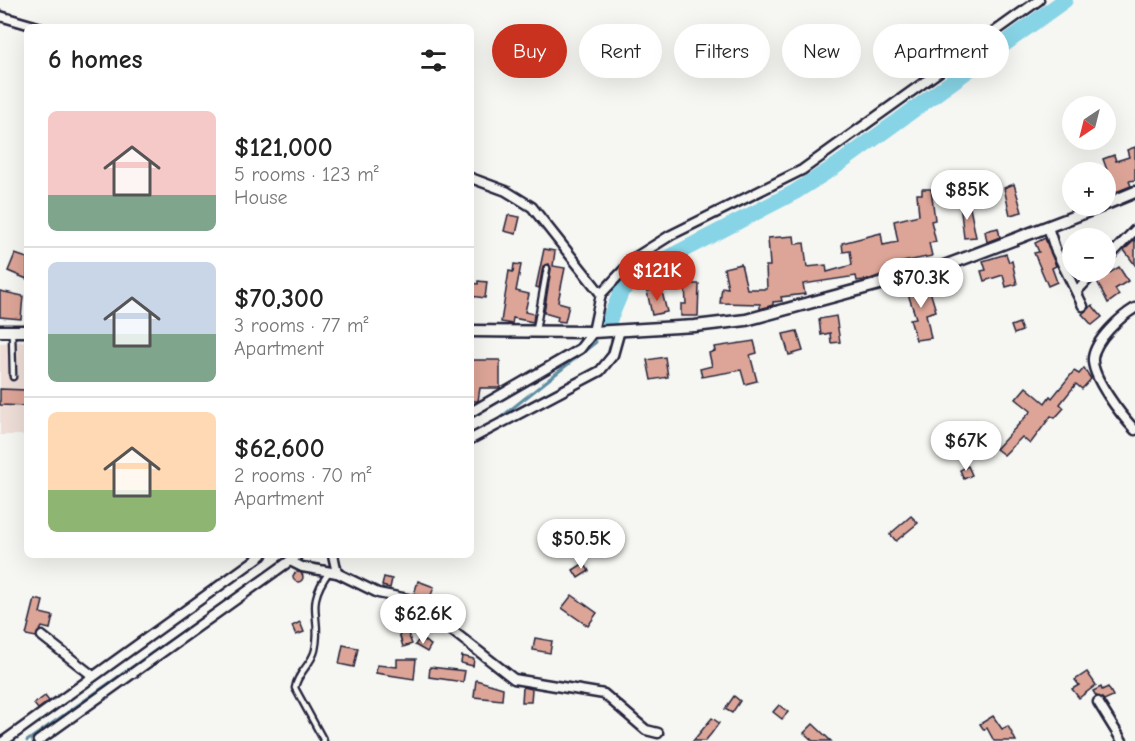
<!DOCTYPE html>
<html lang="en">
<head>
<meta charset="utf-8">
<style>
	:root { --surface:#fff; --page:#f6f6f6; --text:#222; --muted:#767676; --line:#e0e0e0; --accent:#c8321e }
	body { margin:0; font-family:"Comic Neue",sans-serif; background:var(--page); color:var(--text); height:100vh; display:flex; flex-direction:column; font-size:22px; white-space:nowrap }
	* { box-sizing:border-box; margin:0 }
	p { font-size:20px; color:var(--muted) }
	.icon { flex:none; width:33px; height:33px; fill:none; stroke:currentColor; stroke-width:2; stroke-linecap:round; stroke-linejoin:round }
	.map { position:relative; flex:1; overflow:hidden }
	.sheet { position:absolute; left:24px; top:24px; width:450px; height:534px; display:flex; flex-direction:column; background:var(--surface); border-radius:9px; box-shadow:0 6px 24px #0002 }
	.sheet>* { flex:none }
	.guide { position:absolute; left:492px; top:24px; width:552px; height:54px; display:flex; gap:12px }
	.needle { width:39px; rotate:215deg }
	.fabs { position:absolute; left:1062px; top:96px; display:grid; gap:12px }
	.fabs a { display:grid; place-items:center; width:54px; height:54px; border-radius:50%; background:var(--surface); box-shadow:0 6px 24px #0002; font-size:30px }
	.price { position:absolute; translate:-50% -51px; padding:0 14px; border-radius:21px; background:#fff; color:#222; font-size:20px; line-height:39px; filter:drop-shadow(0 2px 3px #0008) }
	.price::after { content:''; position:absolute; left:50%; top:36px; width:18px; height:14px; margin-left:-9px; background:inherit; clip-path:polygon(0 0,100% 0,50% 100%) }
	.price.current { background:var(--accent); color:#fff }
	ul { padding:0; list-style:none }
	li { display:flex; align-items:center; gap:18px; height:150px; padding:0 24px }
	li+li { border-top:2px solid var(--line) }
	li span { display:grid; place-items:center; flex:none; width:168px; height:120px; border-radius:9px; color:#555 }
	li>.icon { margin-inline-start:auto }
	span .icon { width:72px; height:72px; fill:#fffc; stroke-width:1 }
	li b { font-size:26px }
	h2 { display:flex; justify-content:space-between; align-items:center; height:72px; padding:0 24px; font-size:26px }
	.tag { padding:0 21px; border-radius:27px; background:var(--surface); box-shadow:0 6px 24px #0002; font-size:21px; line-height:54px }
	.tag.current { background:var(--accent); color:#fff }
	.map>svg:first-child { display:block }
	.built { fill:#eeded7 }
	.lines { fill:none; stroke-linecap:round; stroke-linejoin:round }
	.stream { stroke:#5f8da2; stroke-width:3 }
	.river { stroke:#87d4e6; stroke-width:16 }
	.building { fill:#dda597; stroke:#22223b; stroke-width:1.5 }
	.service-casing { stroke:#22223b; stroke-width:9 }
	.minor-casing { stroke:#22223b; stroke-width:13 }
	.tertiary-casing { stroke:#22223b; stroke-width:15 }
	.service { stroke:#f6f6f2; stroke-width:4.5 }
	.minor { stroke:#f6f6f2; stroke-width:8 }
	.tertiary { stroke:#f6f6f2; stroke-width:10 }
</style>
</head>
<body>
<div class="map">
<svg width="1135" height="741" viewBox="0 0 1135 741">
	<rect width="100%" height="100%" fill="#f6f6f2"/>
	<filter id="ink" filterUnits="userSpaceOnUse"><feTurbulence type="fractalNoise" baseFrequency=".0167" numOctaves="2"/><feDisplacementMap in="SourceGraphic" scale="12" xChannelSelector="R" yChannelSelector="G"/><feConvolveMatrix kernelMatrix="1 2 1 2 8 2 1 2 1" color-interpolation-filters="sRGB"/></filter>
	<g filter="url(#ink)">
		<path class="built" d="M27,341V435H0V343Z"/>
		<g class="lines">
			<g class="stream">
				<path d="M495,422L596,342"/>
				<path d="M27,741L291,555"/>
			</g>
			<path class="river" d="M608,323L622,290L650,267L795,192L836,166L1065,0"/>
		</g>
		<g class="building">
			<path d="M1135,147V180L1129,181L1131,186L1106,196L1104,171L1107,170L1103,159L1114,155L1116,161L1129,157L1127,150Z"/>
			<path d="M969,174L971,183L963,185L961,176Z"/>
			<path d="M1014,184L1022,212L1010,215L1004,188Z"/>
			<path d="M922,189H931L935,220L931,221L936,242L929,243L932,256L902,262V265L895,267V270L870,279L857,281L856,276L803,284L805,294L781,297L782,301L773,302V305L760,309V304L720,303L722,287L728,288L724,268L741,264L747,289H767L766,266H770L768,238L794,236L795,244L804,243L807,267L826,265L827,272L852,265L850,251L843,252L842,243L881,233L883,245L898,242L894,221L919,215L917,194H922Z"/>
			<path d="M969,203L976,237L964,238L960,204Z"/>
			<path d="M508,215L520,217L516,234L504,231Z"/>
			<path d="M998,228L1000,237L987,242L985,231Z"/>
			<path d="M1045,238L1056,266L1052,268L1057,282L1048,286L1034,253L1039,252L1035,243Z"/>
			<path d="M1135,240V265L1124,250Z"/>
			<path d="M544,249L555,251L553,266L565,268L558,302L569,305L565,322L557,321L558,317L544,313L551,269L549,264L543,266L539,288L536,287Z"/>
			<path d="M15,254L27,258V279L8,271Z"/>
			<path d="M1006,254L1009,262L1012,261L1017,284L1006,287L1003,275L984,281L981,271L986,270L983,261Z"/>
			<path d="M514,264L521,265L516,291L529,294L525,312L534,314L533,322L513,318L512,324L501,322L509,271L513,272Z"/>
			<path d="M1119,267L1128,281L1115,289L1119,295L1108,303L1097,281Z"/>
			<path d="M958,269L960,275L951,279L948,272Z"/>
			<path d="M478,281L487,282L485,298L471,296V283L478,284Z"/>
			<path d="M927,281L936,311L926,314L931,338L916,340L910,319L916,318L906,288Z"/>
			<path d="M685,284H699L698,316H681V304H686Z"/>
			<path d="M661,288L667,312L652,315L647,291Z"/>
			<path d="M0,291L23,296L21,319L0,317Z"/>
			<path d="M1092,305L1102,317L1092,325L1082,314Z"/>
			<path d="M836,316L840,342L831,343L830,333L821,335L819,319Z"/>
			<path d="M1019,323L1022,331L1014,334L1011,326Z"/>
			<path d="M797,331L803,351L789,355L783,334Z"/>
			<path d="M754,341L757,353L750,355L757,381L745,384L741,370L702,377L700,369L712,366L709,353L715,351L714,347Z"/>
			<path d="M665,357L668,377L651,380L647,360Z"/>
			<path d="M471,360H500V388H480L478,401H471Z"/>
			<path d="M1084,368L1091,379L1082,389L1076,384L1060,404L1064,408L1055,418L1051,416L1030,444L1022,437L1004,455L996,449L1031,411L1016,399L1026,387L1045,403L1050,396L1052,398L1074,371L1079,374Z"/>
			<path d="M0,389L27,390L26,406L0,405Z"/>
			<path d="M968,466L972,475L964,479L960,470Z"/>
			<path d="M911,516L918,523L896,541L890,534Z"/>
			<path d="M584,563L589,571L578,578L573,570Z"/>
			<circle cx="298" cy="577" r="5"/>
			<path d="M384,577L392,579L390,588L382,586Z"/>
			<path d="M418,581L434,587L429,601L414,594Z"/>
			<path d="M572,595L597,613L588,626L562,608Z"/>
			<path d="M35,599L43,601L40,613L53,616L50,629L42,627L36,637L26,635Z"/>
			<path d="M300,622L304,632L296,635L292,626Z"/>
			<path d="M407,631L412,644L403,647L399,633Z"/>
			<path d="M420,638L431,645L427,652L415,645Z"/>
			<path d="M535,638L552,641L550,653L533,650Z"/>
			<path d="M343,645L358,648L354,667L339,664Z"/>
			<path d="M462,656L474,659L473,666L461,663Z"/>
			<path d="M397,659H416L414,679L376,673L377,665L397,667Z"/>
			<path d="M430,667L465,671L463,682L429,677Z"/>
			<path d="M1087,672L1096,685L1079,698L1072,689L1079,685L1075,680Z"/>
			<path d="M476,680L503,688L502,700L474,697Z"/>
			<path d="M523,687L532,689L531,702H522Z"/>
			<path d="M1101,687L1102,690L1108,687L1113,696L1104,700L1096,696L1093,691Z"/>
			<path d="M45,696L49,701L38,709L34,704Z"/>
			<path d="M734,696L740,701L732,713L725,709Z"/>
			<path d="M779,705L788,712L782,719L773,712Z"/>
			<path d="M993,716L1002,729L1008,726L1016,741H994L987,728L984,730L980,724Z"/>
			<path d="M712,718L719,723L711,734L705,741H693Z"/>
			<path d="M813,724L831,741H813L804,733Z"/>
		</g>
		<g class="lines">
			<g class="service-casing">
				<g id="service">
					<path d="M536,330L547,268"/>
					<path d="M12,332L13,377"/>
					<path d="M324,741L295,688C297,673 312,664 315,650C323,615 303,608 329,572"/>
				</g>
			</g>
			<g class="minor-casing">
				<g id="minor">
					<path d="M0,16L38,27"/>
					<path d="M471,178L506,191L532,207L601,294"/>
					<path d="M1048,227L1055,249L1083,306"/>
					<path d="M1106,260L1135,230"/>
					<path d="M1077,291L1095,272"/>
					<path d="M1135,308C1120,317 1095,340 1093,358C1091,377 1122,416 1135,430"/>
					<path d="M471,412L580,349L593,332L601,294L636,257L671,235L802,170L1039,0"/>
					<path d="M471,439L600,371L613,355L620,330"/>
					<path d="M333,555L337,573"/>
					<path d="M290,561L302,567L337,573L378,593L413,600L514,679L604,694L646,730L658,733"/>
					<path d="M42,636L93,676"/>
					<path d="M1098,702L1122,741"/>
					<path d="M4,741L262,555"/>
					<path d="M38,741L298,555"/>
				</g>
			</g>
			<g class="tertiary-casing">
				<g id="tertiary">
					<path d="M1106,204L1135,192"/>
					<path d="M0,331H27"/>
					<path d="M471,331L593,332L695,326L746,320L939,268L1102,206"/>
				</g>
			</g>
			<use href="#service" class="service"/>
			<use href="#minor" class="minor"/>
			<use href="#tertiary" class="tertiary"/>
		</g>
	</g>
</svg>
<div class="fabs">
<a><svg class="needle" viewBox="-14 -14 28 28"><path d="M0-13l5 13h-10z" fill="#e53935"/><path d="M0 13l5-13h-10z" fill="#767676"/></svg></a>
<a>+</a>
<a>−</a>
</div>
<b class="price" style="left:967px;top:221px">$85K</b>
<b class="price current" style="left:657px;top:302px">$121K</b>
<b class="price" style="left:921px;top:309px">$70.3K</b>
<b class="price" style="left:966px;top:472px">$67K</b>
<b class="price" style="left:581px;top:570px">$50.5K</b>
<b class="price" style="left:423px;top:645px">$62.6K</b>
<div class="guide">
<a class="tag current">Buy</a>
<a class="tag">Rent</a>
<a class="tag">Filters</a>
<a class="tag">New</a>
<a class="tag">Apartment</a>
</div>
<section class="sheet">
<h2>6 homes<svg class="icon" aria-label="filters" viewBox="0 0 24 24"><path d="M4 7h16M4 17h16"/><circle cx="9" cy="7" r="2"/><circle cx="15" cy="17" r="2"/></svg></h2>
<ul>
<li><span style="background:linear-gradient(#f6c9c9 70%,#7fa58c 0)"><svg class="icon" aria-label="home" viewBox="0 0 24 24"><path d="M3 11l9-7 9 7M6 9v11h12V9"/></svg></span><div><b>$121,000</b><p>5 rooms · 123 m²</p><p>House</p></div></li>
<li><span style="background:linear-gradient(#c9d6e8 60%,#7fa58c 0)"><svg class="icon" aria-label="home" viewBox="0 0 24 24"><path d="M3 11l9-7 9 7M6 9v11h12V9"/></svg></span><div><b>$70,300</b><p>3 rooms · 77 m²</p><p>Apartment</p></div></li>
<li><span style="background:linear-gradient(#ffd9b3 65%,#8fb573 0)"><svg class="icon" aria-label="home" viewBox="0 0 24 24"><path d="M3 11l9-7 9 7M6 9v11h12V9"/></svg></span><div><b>$62,600</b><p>2 rooms · 70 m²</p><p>Apartment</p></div></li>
</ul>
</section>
</div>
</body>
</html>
